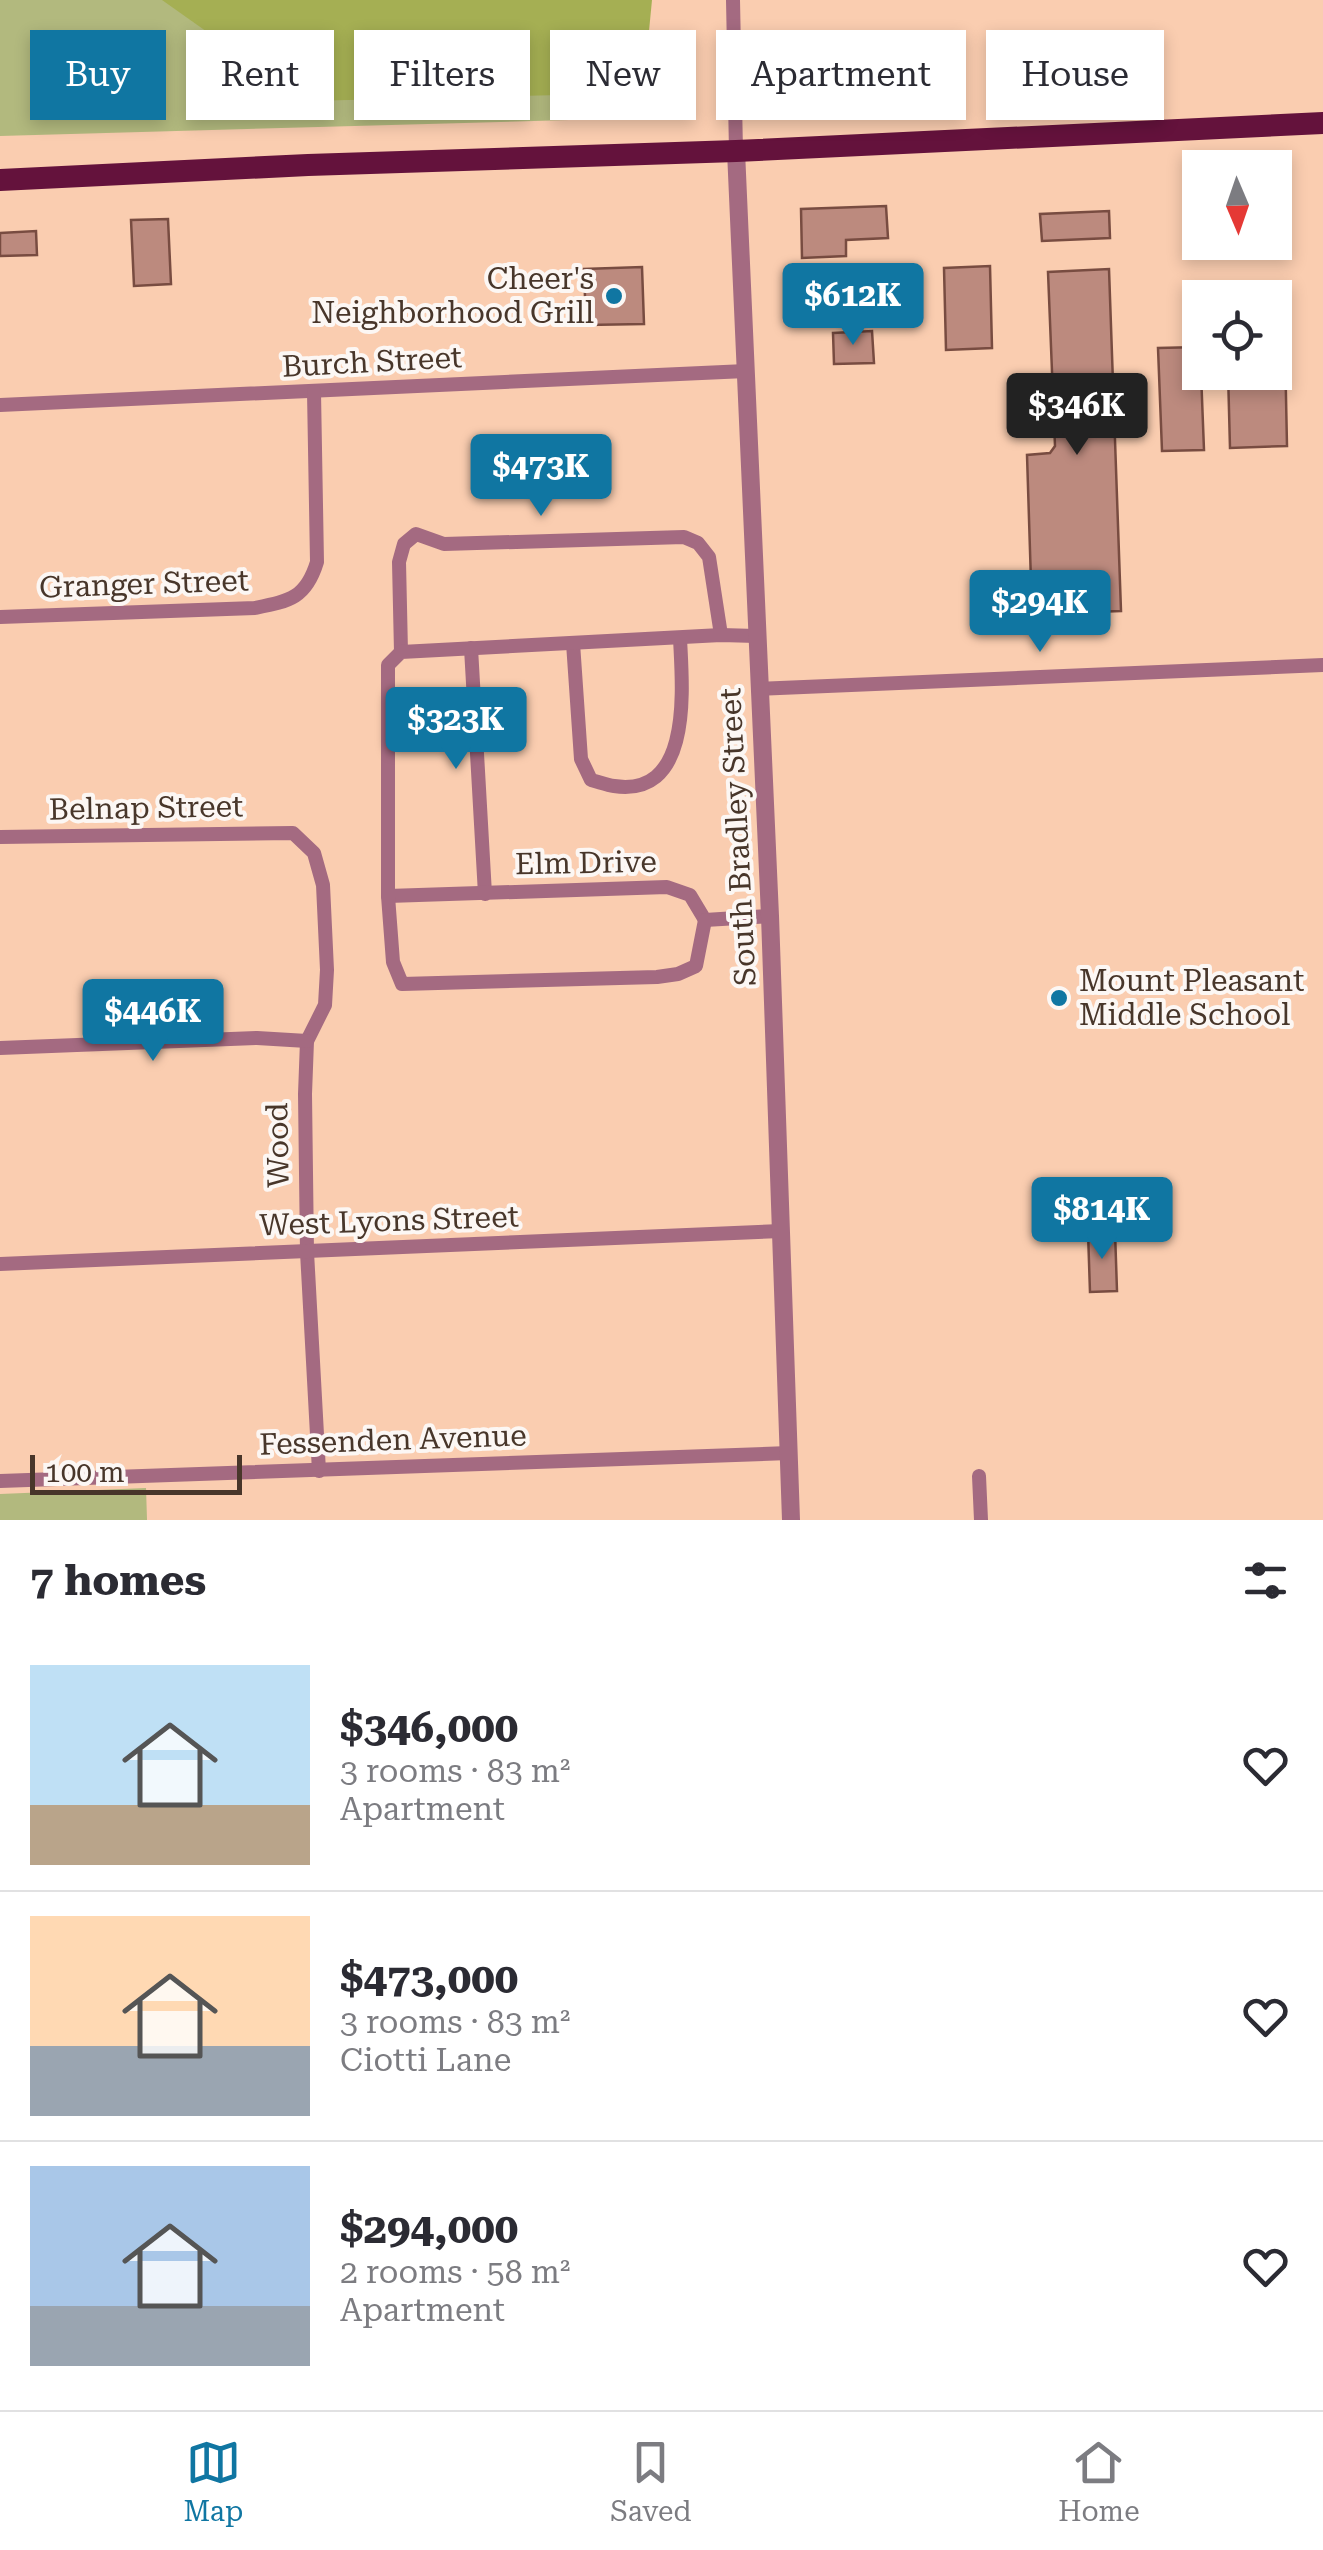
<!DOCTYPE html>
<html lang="en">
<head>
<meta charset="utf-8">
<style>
	:root { --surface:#fff; --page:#f7f7f7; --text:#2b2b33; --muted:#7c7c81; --line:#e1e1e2; --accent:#1076a2 }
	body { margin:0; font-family:"Roboto Serif",serif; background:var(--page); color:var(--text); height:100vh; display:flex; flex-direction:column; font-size:38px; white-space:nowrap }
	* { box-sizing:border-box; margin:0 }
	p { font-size:32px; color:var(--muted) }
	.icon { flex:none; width:55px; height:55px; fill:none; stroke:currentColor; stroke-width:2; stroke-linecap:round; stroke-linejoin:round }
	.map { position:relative; height:1520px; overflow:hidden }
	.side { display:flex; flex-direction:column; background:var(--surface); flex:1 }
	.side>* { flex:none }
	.banner { position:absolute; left:30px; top:30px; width:1265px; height:90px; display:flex; gap:20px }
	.needle { width:65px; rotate:178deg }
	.tools { position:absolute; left:1182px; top:150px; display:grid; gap:20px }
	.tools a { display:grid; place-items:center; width:110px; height:110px; border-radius:0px; background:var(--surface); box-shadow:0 5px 15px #0003; font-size:50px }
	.scale { position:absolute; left:30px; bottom:25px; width:212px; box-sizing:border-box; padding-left:10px; border:5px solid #48362a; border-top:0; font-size:28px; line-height:35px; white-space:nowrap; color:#48362a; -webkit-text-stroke:8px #fcf7f4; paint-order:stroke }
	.price { position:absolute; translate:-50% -85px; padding:0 22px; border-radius:10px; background:var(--accent); color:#fff; font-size:32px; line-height:65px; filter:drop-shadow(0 2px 5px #0008) }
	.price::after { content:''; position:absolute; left:50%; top:60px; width:30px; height:22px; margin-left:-15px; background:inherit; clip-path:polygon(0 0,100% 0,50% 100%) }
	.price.on { background:#222; color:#fff }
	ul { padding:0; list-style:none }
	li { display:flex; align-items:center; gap:30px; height:250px; padding:0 30px }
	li+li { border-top:2px solid var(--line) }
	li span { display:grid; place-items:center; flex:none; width:280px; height:200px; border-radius:0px; color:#555 }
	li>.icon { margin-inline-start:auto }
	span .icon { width:120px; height:120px; fill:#fffc; stroke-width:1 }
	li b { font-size:42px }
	h2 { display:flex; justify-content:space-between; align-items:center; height:120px; padding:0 30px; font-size:42px }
	.chip { padding:0 35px; border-radius:0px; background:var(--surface); box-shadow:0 5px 15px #0003; font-size:35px; line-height:90px }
	.chip.on { background:var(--accent); color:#fff }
	.menu { display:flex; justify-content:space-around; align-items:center; height:140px; border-top:2px solid var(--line); background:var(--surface); font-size:28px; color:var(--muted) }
	.menu a { display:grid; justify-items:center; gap:5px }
	.menu .on { color:var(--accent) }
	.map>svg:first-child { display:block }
	.green { fill:#b2b97e }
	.forest { fill:#a5af53 }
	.building { fill:#bc8a7e; stroke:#784c41; stroke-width:2.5 }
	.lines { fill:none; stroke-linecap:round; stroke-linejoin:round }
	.minor { stroke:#a46a81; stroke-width:14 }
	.tertiary { stroke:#a46a81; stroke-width:18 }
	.primary { stroke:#64123c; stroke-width:22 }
	.poi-dot { fill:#1076a2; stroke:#fcf7f4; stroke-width:4 }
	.labels { text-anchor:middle; stroke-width:8; stroke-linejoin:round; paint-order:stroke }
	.poi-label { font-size:30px; fill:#48362a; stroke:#fcf7f4; text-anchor:end }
	.street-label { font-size:30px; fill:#48362a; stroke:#fcf7f4 }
</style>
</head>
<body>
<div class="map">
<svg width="1323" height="1520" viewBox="0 0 1323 1520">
	<rect width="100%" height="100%" fill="#facdb0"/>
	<g class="green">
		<path d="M0,0H565L569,120L0,136Z"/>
		<path d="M146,1488L147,1520H0V1494Z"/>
	</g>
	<path class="forest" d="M162,0H652L643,93L305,101Z"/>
	<g class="building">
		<path d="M886,206L888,238L846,240V256L802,258L801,209Z"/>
		<path d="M1109,211L1110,238L1042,241L1040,214Z"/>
		<path d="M168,219L171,284L134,286L131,220Z"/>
		<path d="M36,231L37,255L0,256V233Z"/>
		<path d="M990,266L992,348L946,350L944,268Z"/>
		<path d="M642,267L644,324L586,325L584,269Z"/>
		<path d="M1109,269L1121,611L1032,614L1027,455L1050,453L1055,446L1048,272Z"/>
		<path d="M918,273L919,298L853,301L852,276Z"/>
		<path d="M872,331L874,363L834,364L833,333Z"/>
		<path d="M1200,347L1204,450L1162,451L1158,348Z"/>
		<path d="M1275,349H1285L1287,446L1230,448L1228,372H1275Z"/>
		<path d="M1115,1231L1117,1291L1090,1292L1088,1232Z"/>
	</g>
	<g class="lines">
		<g class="minor">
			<path d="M733,0L736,151"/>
			<path d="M0,405L746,371"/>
			<path d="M0,617L255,608C290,601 306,598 317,562L314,392"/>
			<path d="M573,643L581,759L591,780C599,782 607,785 614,786C694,798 682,685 680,638"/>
			<path d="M471,648L485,894"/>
			<path d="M401,652L399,562L404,544L416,534L444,544L684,537L698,543L709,557L721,635"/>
			<path d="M758,689L1323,665"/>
			<path d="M0,837L293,833L314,853L323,885L327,970L325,1005L307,1041L305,1094L307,1252L319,1471"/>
			<path d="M388,896L667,887L690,895L705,920L770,916"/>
			<path d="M705,920L696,966L678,974L657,977L402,984L393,962L388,896V665L401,652L721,635L756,636"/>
			<path d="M0,1048L257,1038L307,1041"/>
			<path d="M0,1264L781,1231"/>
			<path d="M979,1476L981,1520"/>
			<path d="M0,1481L789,1453"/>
		</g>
		<path class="tertiary" d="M736,151L770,916L791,1520"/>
		<path class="primary" d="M0,180L308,165L736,151L1323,123"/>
	</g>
	<g class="poi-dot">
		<circle cx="614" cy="296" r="10"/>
		<circle cx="1059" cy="998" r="10"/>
	</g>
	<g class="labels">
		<g class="poi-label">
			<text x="594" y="289">Cheer's<tspan x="594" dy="34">Neighborhood Grill</tspan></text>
			<text x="1079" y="991" text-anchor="start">Mount Pleasant<tspan x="1079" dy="34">Middle School</tspan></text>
		</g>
		<g class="street-label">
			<text transform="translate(372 362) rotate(-3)" y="10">Burch Street</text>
			<text transform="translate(144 584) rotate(-2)" y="10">Granger Street</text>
			<text transform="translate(146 808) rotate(-1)" y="10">Belnap Street</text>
			<text transform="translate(738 837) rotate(-93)" y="10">South Bradley Street</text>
			<text transform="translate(586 863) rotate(-1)" y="10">Elm Drive</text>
			<text transform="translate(278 1145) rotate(-91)" y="10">Wood</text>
			<text transform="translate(389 1221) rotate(-2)" y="10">West Lyons Street</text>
			<text transform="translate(393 1440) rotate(-2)" y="10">Fessenden Avenue</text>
		</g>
	</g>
</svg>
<div class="tools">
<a><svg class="needle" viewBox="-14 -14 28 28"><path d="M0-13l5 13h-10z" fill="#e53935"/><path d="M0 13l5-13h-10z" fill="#7c7c81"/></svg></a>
<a><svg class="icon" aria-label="locate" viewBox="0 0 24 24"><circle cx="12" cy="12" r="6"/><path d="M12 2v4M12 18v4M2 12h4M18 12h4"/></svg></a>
</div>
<div class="scale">100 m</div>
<b class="price" style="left:853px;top:348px">$612K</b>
<b class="price on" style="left:1077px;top:458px">$346K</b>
<b class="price" style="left:541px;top:519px">$473K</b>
<b class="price" style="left:1040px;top:655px">$294K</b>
<b class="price" style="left:456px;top:772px">$323K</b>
<b class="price" style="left:153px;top:1064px">$446K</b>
<b class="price" style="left:1102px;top:1262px">$814K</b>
<div class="banner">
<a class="chip on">Buy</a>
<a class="chip">Rent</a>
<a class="chip">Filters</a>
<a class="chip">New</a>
<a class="chip">Apartment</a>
<a class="chip">House</a>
</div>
</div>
<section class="side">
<h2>7 homes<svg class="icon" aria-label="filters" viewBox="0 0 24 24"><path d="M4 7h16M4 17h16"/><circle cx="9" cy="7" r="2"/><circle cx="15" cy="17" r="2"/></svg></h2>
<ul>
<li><span style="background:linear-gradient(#bfe0f5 70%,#b9a48a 0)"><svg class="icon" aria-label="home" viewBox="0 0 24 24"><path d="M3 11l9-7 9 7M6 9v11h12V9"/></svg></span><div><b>$346,000</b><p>3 rooms · 83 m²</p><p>Apartment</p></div><svg class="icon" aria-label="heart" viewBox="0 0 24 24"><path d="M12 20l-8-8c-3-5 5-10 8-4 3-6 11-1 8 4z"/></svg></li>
<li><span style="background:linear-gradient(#ffd9b3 65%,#9aa5b1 0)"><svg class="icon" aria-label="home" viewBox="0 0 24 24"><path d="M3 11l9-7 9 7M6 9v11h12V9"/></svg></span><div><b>$473,000</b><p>3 rooms · 83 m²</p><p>Ciotti Lane</p></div><svg class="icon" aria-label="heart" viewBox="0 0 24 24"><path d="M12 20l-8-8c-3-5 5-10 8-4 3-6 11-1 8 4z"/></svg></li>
<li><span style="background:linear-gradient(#a9c7e8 70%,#9aa5b1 0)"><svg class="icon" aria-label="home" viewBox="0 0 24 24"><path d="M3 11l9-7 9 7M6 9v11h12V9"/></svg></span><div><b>$294,000</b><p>2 rooms · 58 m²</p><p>Apartment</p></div><svg class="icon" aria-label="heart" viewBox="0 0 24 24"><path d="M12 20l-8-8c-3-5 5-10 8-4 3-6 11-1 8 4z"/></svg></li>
</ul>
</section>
<nav class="menu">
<a class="on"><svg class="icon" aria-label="map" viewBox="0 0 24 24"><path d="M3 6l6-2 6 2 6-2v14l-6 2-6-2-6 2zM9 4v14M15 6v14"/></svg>Map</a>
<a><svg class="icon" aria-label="saved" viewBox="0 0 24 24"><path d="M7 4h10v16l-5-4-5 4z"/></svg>Saved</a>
<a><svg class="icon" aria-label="home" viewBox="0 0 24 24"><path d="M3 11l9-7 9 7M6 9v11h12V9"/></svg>Home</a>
</nav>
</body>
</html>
